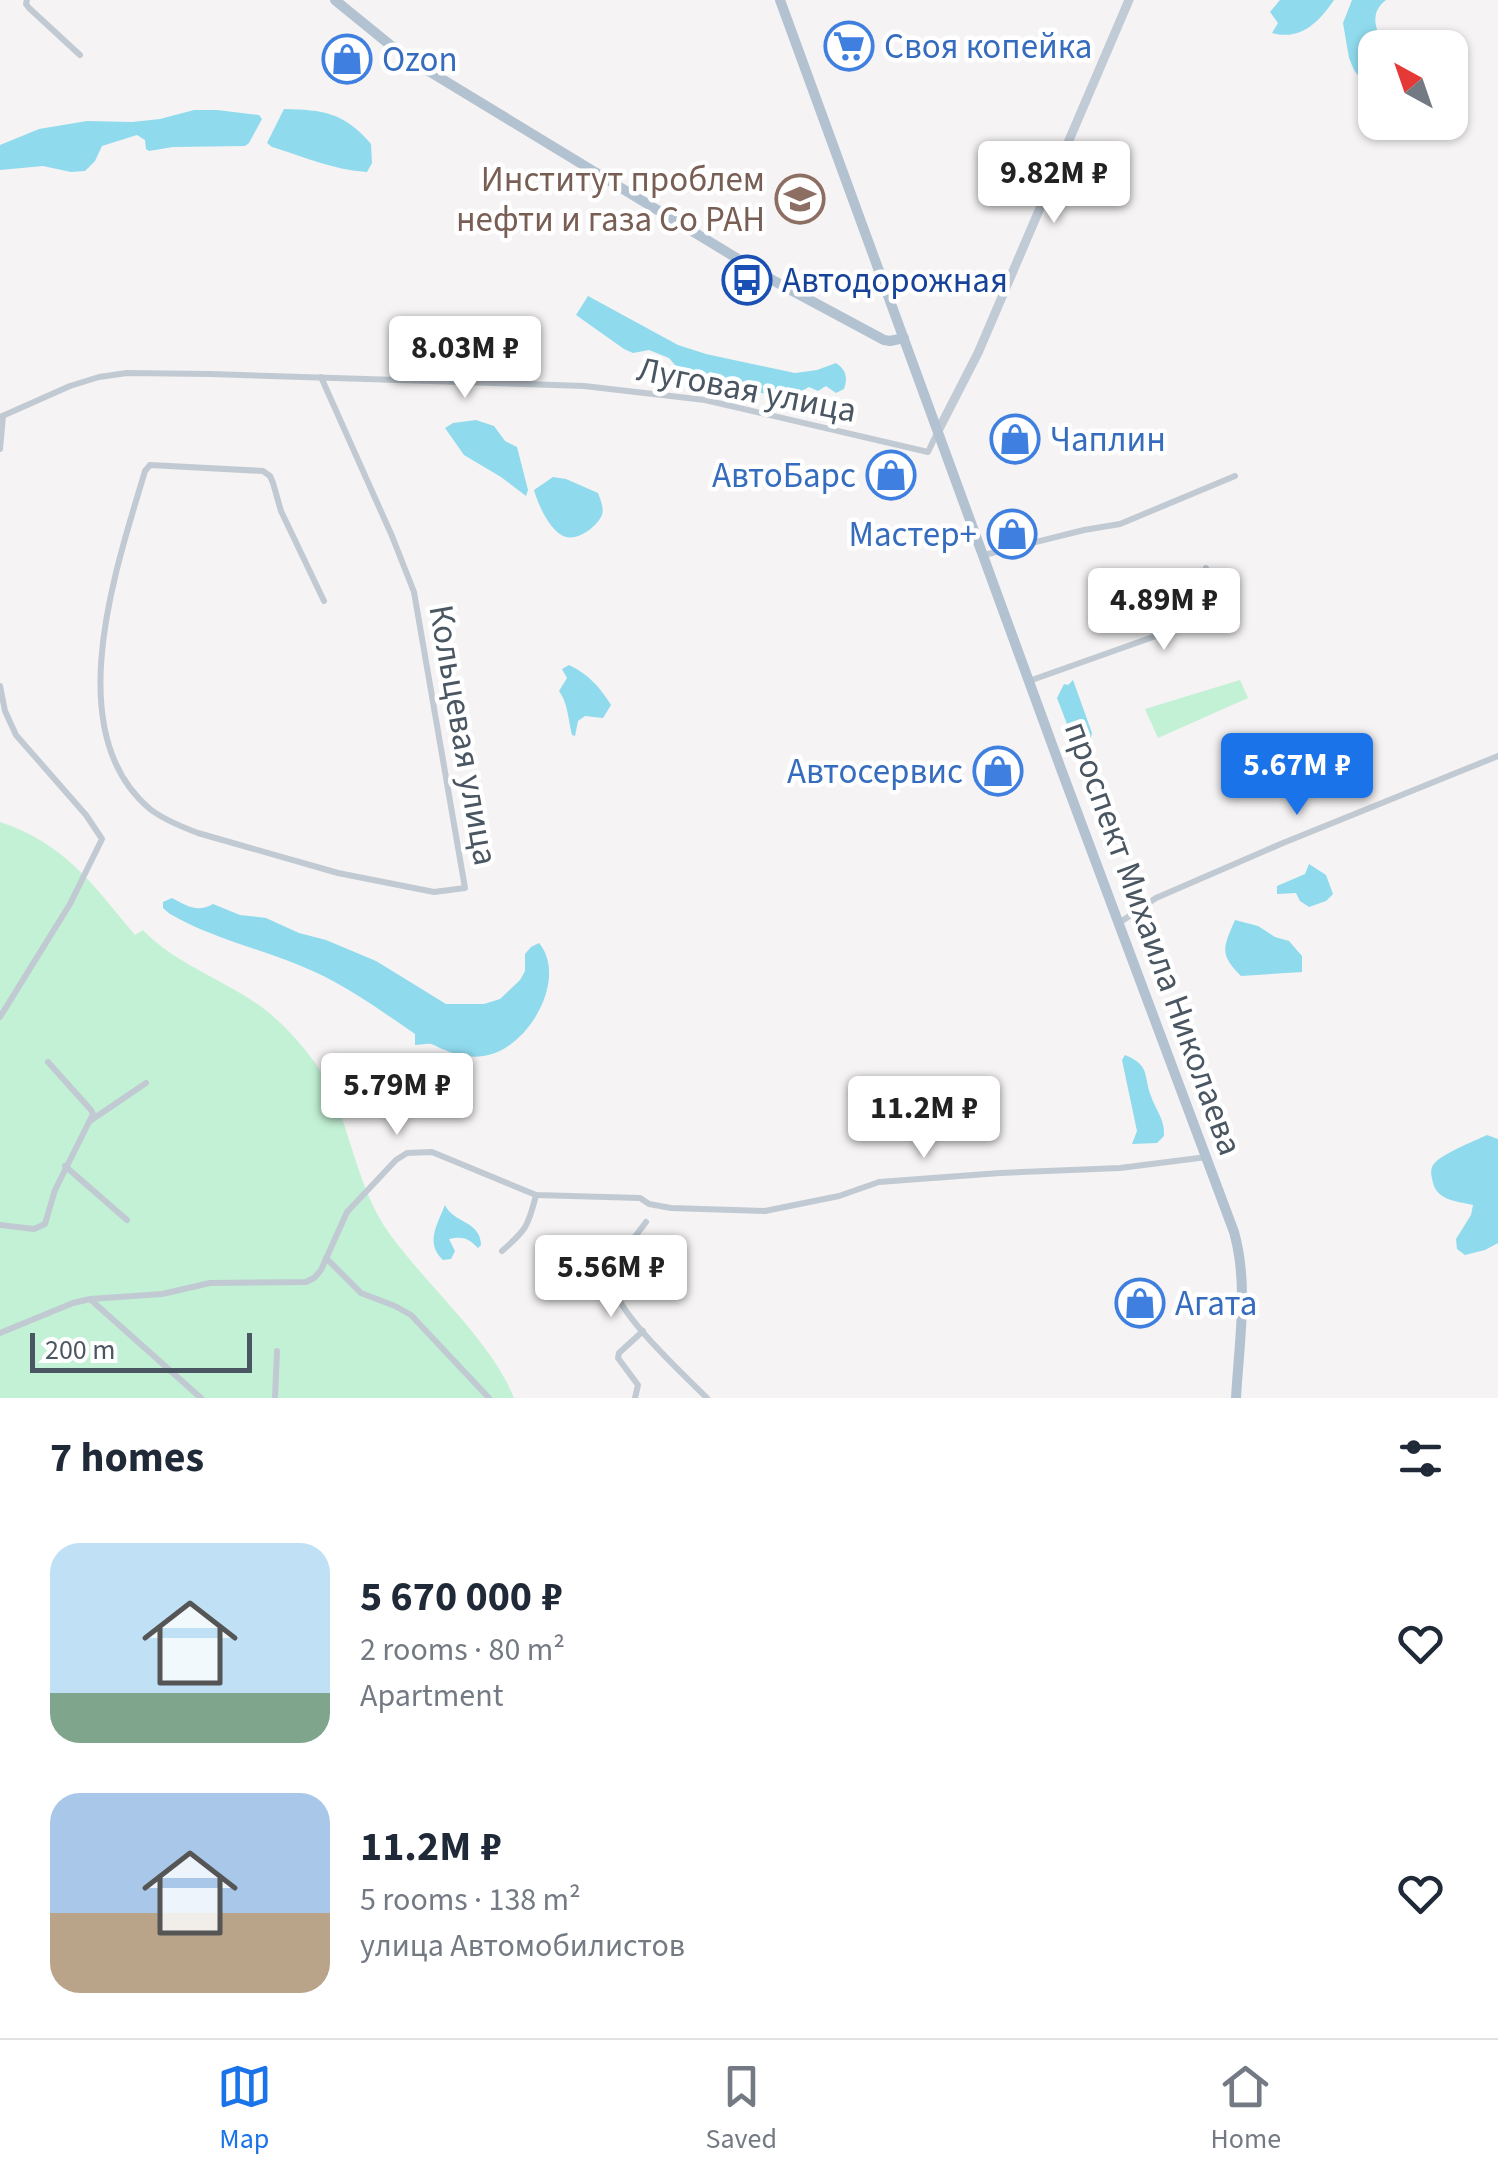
<!DOCTYPE html>
<html lang="en">
<head>
<meta charset="utf-8">
<style>
	:root { --surface:#fff; --page:#f6f6f7; --text:#1f2937; --muted:#747a83; --line:#e0e1e3; --accent:#1a73e8 }
	body { margin:0; font-family:"Source Sans 3",sans-serif; background:var(--page); color:var(--text); height:100vh; display:flex; flex-direction:column; font-size:38px; white-space:nowrap }
	* { box-sizing:border-box; margin:0 }
	p { font-size:32px; color:var(--muted) }
	.icon { flex:none; width:55px; height:55px; fill:none; stroke:currentColor; stroke-width:2; stroke-linecap:round; stroke-linejoin:round }
	.map { position:relative; height:1398px; overflow:hidden }
	.sheet { display:flex; flex-direction:column; background:var(--surface); flex:1 }
	.sheet>* { flex:none }
	.needle { width:65px; rotate:320deg }
	.tools { position:absolute; left:1358px; top:30px; display:grid; gap:20px }
	.tools a { display:grid; place-items:center; width:110px; height:110px; border-radius:20px; background:var(--surface); box-shadow:0 2px 8px #0004; font-size:50px }
	.scale { position:absolute; left:30px; bottom:25px; width:222px; box-sizing:border-box; padding-left:10px; border:5px solid #4a5661; border-top:0; font-size:28px; line-height:35px; white-space:nowrap; color:#4a5661; -webkit-text-stroke:8px #fff; paint-order:stroke }
	.price { position:absolute; translate:-50% -85px; padding:0 22px; border-radius:10px; background:#fff; color:#222; font-size:32px; line-height:65px; filter:drop-shadow(0 2px 5px #0008) }
	.price::after { content:''; position:absolute; left:50%; top:60px; width:30px; height:22px; margin-left:-15px; background:inherit; clip-path:polygon(0 0,100% 0,50% 100%) }
	.price.current { background:var(--accent); color:#fff }
	ul { padding:0; list-style:none }
	li { display:flex; align-items:center; gap:30px; height:250px; padding:0 50px }
	li span { display:grid; place-items:center; flex:none; width:280px; height:200px; border-radius:30px; color:#555 }
	li>.icon { margin-inline-start:auto }
	span .icon { width:120px; height:120px; fill:#fffc; stroke-width:1 }
	li b { font-size:42px }
	h2 { display:flex; justify-content:space-between; align-items:center; height:120px; padding:0 50px; font-size:42px }
	.tab-bar { display:flex; justify-content:space-around; align-items:center; height:140px; border-top:2px solid var(--line); background:var(--surface); font-size:28px; color:var(--muted) }
	.tab-bar a { display:grid; justify-items:center; gap:5px }
	.tab-bar .current { color:var(--accent) }
	.map>svg:first-child { display:block }
	.green { fill:#c3f1d5 }
	.water { fill:#90daee }
	.lines { fill:none; stroke-linecap:round; stroke-linejoin:round }
	.street { stroke:#c1cad2; stroke-width:6 }
	.secondary { stroke:#c1cbd6; stroke-width:9 }
	.primary { stroke:#b3c2d1; stroke-width:10 }
	.labels { text-anchor:middle; stroke-width:9; stroke-linejoin:round; paint-order:stroke }
	.shop-label { font-size:35px; fill:#366cbe; stroke:#fff; text-anchor:start }
	.education-label { font-size:35px; fill:#785e54; stroke:#fff; text-anchor:end }
	.transit-label { font-size:35px; fill:#164399; stroke:#fff; text-anchor:start }
	.street-label { font-size:35px; fill:#4a5661; stroke:#fff }
</style>
</head>
<body>
<div class="map">
<svg width="1498" height="1398" viewBox="0 0 1498 1398">
	<rect width="100%" height="100%" fill="#f5f3f3"/>
	<g class="green">
		<path d="M1240,680L1248,698L1158,738L1145,709Z"/>
		<path d="M0,822C66,844 93,885 135,935L143,930C180,969 237,983 276,1019C299,1040 324,1070 335,1099C353,1145 361,1193 389,1233C426,1285 491,1340 514,1398H0Z"/>
	</g>
	<g class="water">
		<path d="M1280,0H1334C1319,22 1301,41 1272,33L1278,23L1270,12Z"/>
		<path d="M1352,0H1386C1368,13 1376,33 1387,47L1375,48V88L1360,78L1354,70L1349,58L1343,23Z"/>
		<path d="M284,109C323,110 344,112 371,144L372,163L367,172C334,170 304,157 272,147L267,143Z"/>
		<path d="M194,110H217L259,115L262,119L249,143L245,146L173,147L149,151L146,149L145,140L137,135L102,146L95,161L85,171L71,172L43,166L0,170V145L39,129L87,121L132,122L160,119Z"/>
		<path d="M588,296L678,345L706,354L795,373L817,370L836,363C846,370 848,377 844,389L836,393L826,386L818,391L809,387L792,396H780L728,388H715L698,378H686L669,358L649,350L633,353L624,349L576,315Z"/>
		<path d="M476,420L494,426L505,441L517,447L528,490L526,496L501,477L464,455L445,428L453,423Z"/>
		<path d="M553,477L566,479L598,493C601,501 605,510 601,517C595,528 578,540 566,537C551,533 538,505 534,490Z"/>
		<path d="M569,665C588,674 600,687 611,705L603,718L585,716L578,721L575,736L572,735C568,719 568,703 559,691L567,678L562,669Z"/>
		<path d="M1073,680L1092,733L1090,741L1084,746L1077,744L1072,737L1057,698L1064,684L1068,685Z"/>
		<path d="M1309,864L1326,875L1333,894L1326,901L1309,907L1300,901L1296,893L1277,894V886L1305,874Z"/>
		<path d="M172,898C187,906 197,913 213,904L240,915L266,918L299,933L326,940L376,961L446,1004H484L500,999L520,980L525,971V954L531,947L539,943C569,979 527,1051 483,1056C470,1058 457,1055 445,1050C440,1049 436,1045 431,1044C426,1043 420,1045 415,1045V1034C383,1012 350,988 315,972C267,950 215,940 170,914L163,908V902Z"/>
		<path d="M1235,920L1258,926L1275,937L1289,941L1302,956V972L1241,976C1219,954 1223,948 1235,920Z"/>
		<path d="M1125,1055C1151,1066 1143,1075 1151,1096C1156,1111 1165,1119 1164,1136L1157,1143L1132,1144L1137,1131L1122,1060Z"/>
		<path d="M1487,1135L1498,1139V1243L1485,1250L1465,1255L1457,1249L1456,1239L1471,1215L1473,1205C1457,1201 1438,1201 1433,1183C1432,1177 1430,1173 1432,1167C1437,1155 1475,1141 1487,1135Z"/>
		<path d="M445,1205C453,1223 481,1221 481,1245L478,1248C468,1238 463,1236 449,1239L455,1251L451,1259L443,1260C425,1243 437,1225 445,1205Z"/>
	</g>
	<g class="lines">
		<g class="street">
			<path d="M27,0L26,4L29,8L80,55"/>
			<path d="M321,377L392,536L414,592L465,888L434,892L338,873L198,833C182,827 164,820 150,809C58,732 117,566 145,471L150,465L263,471L270,476L273,483L281,511L324,601"/>
			<path d="M0,417L70,386L99,377L127,373L211,374L584,386L705,400L928,452L937,433"/>
			<path d="M0,449L3,416"/>
			<path d="M984,555L1084,530L1120,524L1235,476"/>
			<path d="M1029,681L1215,615L1217,611L1206,568"/>
			<path d="M0,686L5,711L16,735L86,815L102,839L70,904L0,1017"/>
			<path d="M1119,923L1156,898L1283,843L1498,756"/>
			<path d="M90,1121L146,1083"/>
			<path d="M65,1166L127,1220"/>
			<path d="M646,1222C633,1240 614,1260 614,1284C614,1311 686,1377 707,1398"/>
			<path d="M0,1225L34,1229L45,1224L55,1190L93,1114L91,1110L48,1062"/>
			<path d="M502,1251C526,1230 528,1227 536,1195"/>
			<path d="M326,1258L361,1293L395,1306L411,1315L489,1398"/>
			<path d="M91,1300L201,1398"/>
			<path d="M0,1333L73,1303L90,1299L162,1294L210,1283L306,1282L314,1278L321,1270L347,1212L396,1160L407,1153L432,1152L536,1195L640,1198L649,1204L671,1208L765,1211L839,1196L879,1182L1000,1173L1120,1168L1207,1157"/>
			<path d="M275,1398L277,1351"/>
			<path d="M635,1398L638,1385L618,1358L619,1353L643,1331"/>
		</g>
		<path class="secondary" d="M938,431L978,353L1129,0"/>
		<g class="primary">
			<path d="M335,0L389,44L422,67L776,282L884,340L890,341L904,338"/>
			<path d="M780,0L1061,769L1234,1232C1249,1285 1239,1343 1236,1398"/>
		</g>
	</g>
	<defs>
		<g id="supermarket-ring" transform="scale(2.5)"><circle r="9.5" fill="#fff" stroke="#3f7fe0" stroke-width="1.5"/><path d="M-6-5.5h2.5l.6 2H6L4.5 2H-2.5L-4.4-4H-6ZM-1.5 3.2a1.3 1.3 0 1 0 .1 0ZM3 3.2a1.3 1.3 0 1 0 .1 0Z" fill="#3f7fe0"/></g>
		<g id="shop-ring" transform="scale(2.5)"><circle r="9.5" fill="#fff" stroke="#3f7fe0" stroke-width="1.5"/><path d="M-5-2.5h2.3a2.7 3.5 0 0 1 5.4 0H5L5.5 6h-11ZM-1.5-2.5h3a1.5 2.3 0 0 0-3 0Z" fill="#3f7fe0"/></g>
		<g id="university-ring" transform="scale(2.5)"><circle r="9.5" fill="#fff" stroke="#8d6e63" stroke-width="1.5"/><path d="M0-5L7-2L0 1L-7-2ZM-4 1L0 2.5L4 1V4Q0 6-4 4Z" fill="#8d6e63"/></g>
		<g id="bus-ring" transform="scale(2.5)"><circle r="9.5" fill="#fff" stroke="#1a4fb4" stroke-width="1.5"/><path d="M-5-6H5V4H4V6H2V4H-2V6H-4V4H-5ZM-3.5-4V0h7V-4ZM-3.5 1.2v1.5H-2V1.2ZM2 1.2v1.5H3.5V1.2Z" fill="#1a4fb4"/></g>
	</defs>
	<g fill-rule="evenodd">
		<use href="#supermarket-ring" x="849" y="46"/>
		<use href="#shop-ring" x="347" y="59"/>
		<use href="#university-ring" x="800" y="199"/>
		<use href="#bus-ring" x="747" y="280"/>
		<use href="#shop-ring" x="1015" y="439"/>
		<use href="#shop-ring" x="891" y="475"/>
		<use href="#shop-ring" x="1012" y="534"/>
		<use href="#shop-ring" x="998" y="771"/>
		<use href="#shop-ring" x="1140" y="1303"/>
	</g>
	<g class="labels">
		<g class="shop-label">
			<text x="884" y="58">Своя копейка</text>
			<text x="382" y="71">Ozon</text>
			<text x="1050" y="451">Чаплин</text>
			<text x="856" y="487" text-anchor="end">АвтоБарс</text>
			<text x="977" y="546" text-anchor="end">Мастер+</text>
			<text x="963" y="783" text-anchor="end">Автосервис</text>
			<text x="1175" y="1315">Агата</text>
		</g>
		<g class="education-label">
			<text x="765" y="191">Институт проблем<tspan x="765" dy="40">нефти и газа Со РАН</tspan></text>
		</g>
		<g class="transit-label">
			<text x="782" y="292">Автодорожная</text>
		</g>
		<g class="street-label">
			<text transform="translate(747 389) rotate(11)" y="12">Луговая улица</text>
			<text transform="translate(464 735) rotate(80)" y="12">Кольцевая улица</text>
			<text transform="translate(1154 938) rotate(70)" y="12">проспект Михаила Николаева</text>
		</g>
	</g>
</svg>
<div class="tools">
<a><svg class="needle" viewBox="-14 -14 28 28"><path d="M0-13l5 13h-10z" fill="#e53935"/><path d="M0 13l5-13h-10z" fill="#747a83"/></svg></a>
</div>
<div class="scale">200 m</div>
<b class="price" style="left:1054px;top:226px">9.82M ₽</b>
<b class="price" style="left:465px;top:401px">8.03M ₽</b>
<b class="price" style="left:1164px;top:653px">4.89M ₽</b>
<b class="price current" style="left:1297px;top:818px">5.67M ₽</b>
<b class="price" style="left:397px;top:1138px">5.79M ₽</b>
<b class="price" style="left:924px;top:1161px">11.2M ₽</b>
<b class="price" style="left:611px;top:1320px">5.56M ₽</b>
</div>
<section class="sheet">
<h2>7 homes<svg class="icon" aria-label="filters" viewBox="0 0 24 24"><path d="M4 7h16M4 17h16"/><circle cx="9" cy="7" r="2"/><circle cx="15" cy="17" r="2"/></svg></h2>
<ul>
<li><span style="background:linear-gradient(#bfe0f5 75%,#7fa58c 0)"><svg class="icon" aria-label="home" viewBox="0 0 24 24"><path d="M3 11l9-7 9 7M6 9v11h12V9"/></svg></span><div><b>5 670 000 ₽</b><p>2 rooms · 80 m²</p><p>Apartment</p></div><svg class="icon" aria-label="heart" viewBox="0 0 24 24"><path d="M12 20l-8-8c-3-5 5-10 8-4 3-6 11-1 8 4z"/></svg></li>
<li><span style="background:linear-gradient(#a9c7e8 60%,#b9a48a 0)"><svg class="icon" aria-label="home" viewBox="0 0 24 24"><path d="M3 11l9-7 9 7M6 9v11h12V9"/></svg></span><div><b>11.2M ₽</b><p>5 rooms · 138 m²</p><p>улица Автомобилистов</p></div><svg class="icon" aria-label="heart" viewBox="0 0 24 24"><path d="M12 20l-8-8c-3-5 5-10 8-4 3-6 11-1 8 4z"/></svg></li>
</ul>
</section>
<nav class="tab-bar">
<a class="current"><svg class="icon" aria-label="map" viewBox="0 0 24 24"><path d="M3 6l6-2 6 2 6-2v14l-6 2-6-2-6 2zM9 4v14M15 6v14"/></svg>Map</a>
<a><svg class="icon" aria-label="saved" viewBox="0 0 24 24"><path d="M7 4h10v16l-5-4-5 4z"/></svg>Saved</a>
<a><svg class="icon" aria-label="home" viewBox="0 0 24 24"><path d="M3 11l9-7 9 7M6 9v11h12V9"/></svg>Home</a>
</nav>
</body>
</html>
